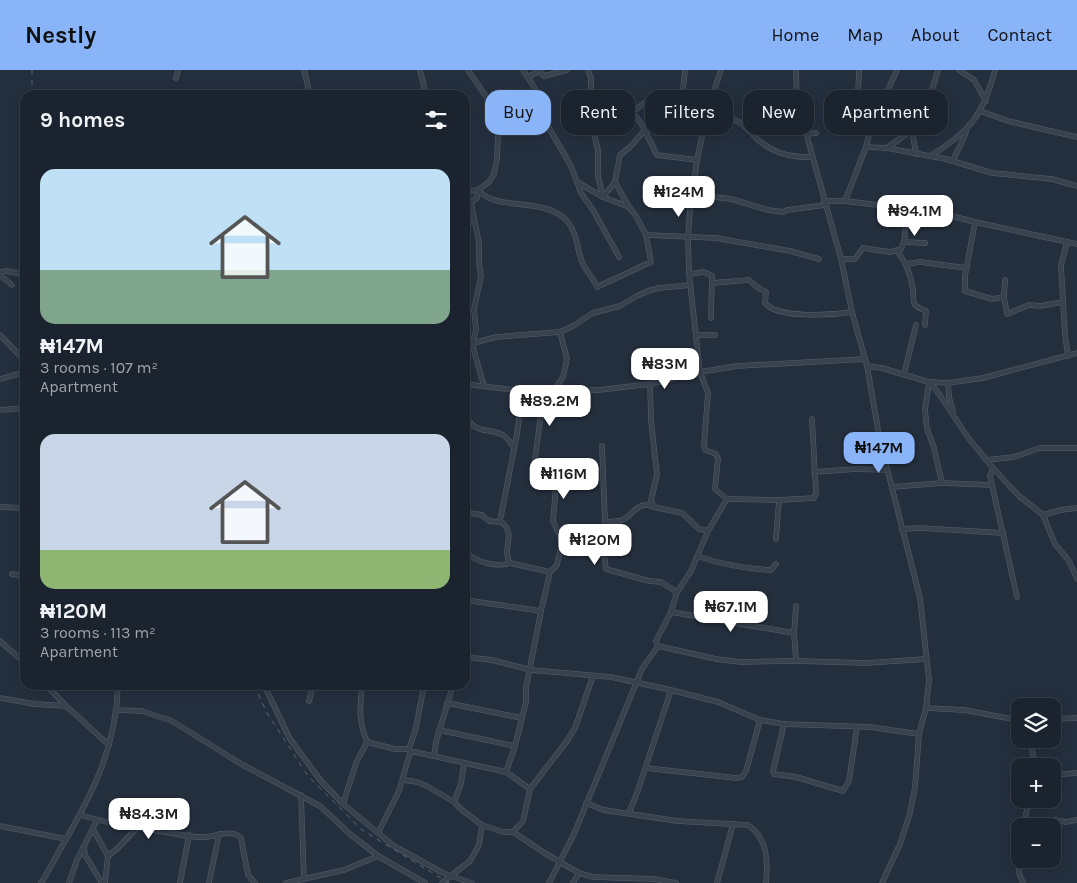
<!DOCTYPE html>
<html lang="en">
<head>
<meta charset="utf-8">
<style>
	:root { --surface:#1b232e; --page:#282f3a; --text:#f1f3f6; --muted:#a0a4aa; --line:#39404a; --accent:#8ab4f8 }
	body { margin:0; font-family:Karla,sans-serif; background:var(--page); color:var(--text); height:100vh; display:flex; flex-direction:column; font-size:19px; white-space:nowrap }
	* { box-sizing:border-box; margin:0 }
	p { font-size:16px; color:var(--muted) }
	.icon { flex:none; width:28px; height:28px; fill:none; stroke:currentColor; stroke-width:2; stroke-linecap:round; stroke-linejoin:round }
	.map { position:relative; flex:1; overflow:hidden }
	.sheet { position:absolute; left:20px; top:20px; width:450px; height:600px; display:flex; flex-direction:column; background:var(--surface); border-radius:15px; box-shadow:0 2px 12px #0003,0 0 0 1px var(--line) }
	.sheet>* { flex:none }
	.top-card { position:absolute; left:485px; top:20px; width:475px; height:45px; display:flex; gap:10px }
	.tools { position:absolute; left:1011px; top:628px; display:grid; gap:10px }
	.tools a { display:grid; place-items:center; width:50px; height:50px; border-radius:10px; background:var(--surface); box-shadow:0 2px 12px #0003,0 0 0 1px var(--line); font-size:25px }
	.price { position:absolute; translate:-50% -42px; padding:0 11px; border-radius:10px; background:#fff; color:#222; font-size:16px; line-height:32px; filter:drop-shadow(0 1px 2px #0008) }
	.price::after { content:''; position:absolute; left:50%; top:30px; width:15px; height:11px; margin-left:-8px; background:inherit; clip-path:polygon(0 0,100% 0,50% 100%) }
	.price.current { background:var(--accent); color:#111 }
	ul { padding:0; list-style:none }
	li { display:grid; align-content:center; gap:10px; height:265px; padding:0 20px }
	li span { display:grid; place-items:center; height:155px; border-radius:15px; color:#555 }
	li>.icon { margin-inline-start:auto }
	span .icon { width:90px; height:90px; fill:#fffc; stroke-width:1 }
	li b { font-size:21px }
	h2 { display:flex; justify-content:space-between; align-items:center; height:60px; padding:0 20px; font-size:21px }
	.tag { padding:0 18px; border-radius:15px; background:var(--surface); box-shadow:0 2px 12px #0003,0 0 0 1px var(--line); font-size:18px; line-height:45px }
	.tag.current { background:var(--accent); color:#111 }
	header { display:flex; align-items:center; gap:30px; box-sizing:border-box; height:70px; padding:0 25px; background:var(--accent); color:#111 }
	header strong { font-size:24px }
	nav { display:flex; gap:28px; margin-inline-start:auto; font-size:18px }
	.map>svg:first-child { display:block }
	.lines { fill:none; stroke-linecap:round; stroke-linejoin:round }
	.minor-casing { stroke:#565f6c; stroke-width:5.5 }
	.minor { stroke:#38414e; stroke-width:4.5 }
	.rail { stroke:#5a6575; stroke-width:1; stroke-dasharray:5 5; stroke-linecap:butt }
</style>
</head>
<body>
<header>
<strong>Nestly</strong>
<nav><a>Home</a><a>Map</a><a>About</a><a>Contact</a></nav>
</header>
<div class="map">
<svg width="1077" height="813" viewBox="0 0 1077 813">
	<rect width="100%" height="100%" fill="#242f3e"/>
	<g class="lines">
		<g class="minor-casing">
			<g id="minor">
				<path d="M304,0L310,25"/>
				<path d="M420,0L426,25"/>
				<path d="M468,0L500,47L503,56"/>
				<path d="M588,0L591,8V22C599,29 608,29 617,33C642,44 645,63 657,85L697,90"/>
				<path d="M685,0L682,28C701,36 721,42 739,52C746,56 750,62 756,68C772,83 790,88 812,87"/>
				<path d="M721,0L708,39L697,90L690,140L688,167L689,204L700,302L708,323L704,375L705,380L716,384L718,389L715,419L727,429"/>
				<path d="M796,0L797,30L841,189L852,242L867,296L880,371L920,528L929,610L926,638L919,664L915,717L910,743L900,774L882,813"/>
				<path d="M859,0L857,43L860,50L871,57"/>
				<path d="M959,0L974,10L986,31"/>
				<path d="M528,7L539,1L544,6L567,0"/>
				<path d="M176,8L178,0"/>
				<path d="M591,22L592,57L598,80V106L603,127L615,112"/>
				<path d="M537,30L539,41L571,96L581,123L593,140L619,187"/>
				<path d="M980,41L1008,51L1077,67"/>
				<path d="M632,42L646,32L672,28H682"/>
				<path d="M807,64L816,63"/>
				<path d="M866,77L887,78L946,89L992,103L1052,109L1077,116"/>
				<path d="M887,78L912,60"/>
				<path d="M916,84L912,60L924,32L932,20L938,0"/>
				<path d="M930,86C970,62 983,45 995,0"/>
				<path d="M953,91C957,80 963,72 966,62"/>
				<path d="M465,119L470,121L478,120C496,142 545,126 567,151C578,163 576,179 583,194C587,202 593,208 597,217L651,192L646,165L636,146L629,137L603,127L577,112"/>
				<path d="M693,119L714,127L731,129L768,140L783,142L787,140L825,135"/>
				<path d="M465,129L471,132L477,128L478,120L489,112L494,104L497,89L498,63L503,56L523,45L537,30L536,20L523,0"/>
				<path d="M824,131H845L895,137H918L975,152L1077,174"/>
				<path d="M845,131L866,77L871,57L897,0"/>
				<path d="M471,132L479,173V193L481,206L474,239L476,260L472,274L484,316"/>
				<path d="M629,137L615,112L620,85L630,77L645,60"/>
				<path d="M975,152L965,206V221L992,229L1004,227"/>
				<path d="M465,160L473,147"/>
				<path d="M646,165L716,168L790,181L819,189"/>
				<path d="M904,172L925,173"/>
				<path d="M1067,172L1061,195L1065,265L1068,286"/>
				<path d="M897,181C906,192 911,206 913,220C914,225 912,231 915,235C918,238 922,239 926,241L925,255"/>
				<path d="M841,189H855L863,178L890,182L901,179L904,172L908,137"/>
				<path d="M906,194L920,192L967,198"/>
				<path d="M0,202L7,201L25,205"/>
				<path d="M689,204L704,202L712,206L711,248"/>
				<path d="M0,205L12,215"/>
				<path d="M1005,210L1004,227L1007,244L1029,235L1040,236L1063,232"/>
				<path d="M712,213L749,210L757,217L766,222L765,233C777,249 833,245 852,242"/>
				<path d="M0,265L25,291"/>
				<path d="M696,265H715"/>
				<path d="M465,277L477,272L496,267L560,262L573,256L593,243L620,236L637,226L648,221L659,218L691,215"/>
				<path d="M867,296L882,298L929,312L937,321L969,369L993,398L1019,426L1043,445L1055,474L1069,491L1077,509"/>
				<path d="M904,304L916,255"/>
				<path d="M0,309L25,302"/>
				<path d="M948,313L949,327L953,341"/>
				<path d="M465,314L523,321L553,322L599,320L650,314L700,302L737,296L865,289"/>
				<path d="M650,314L651,350L657,405L651,430L654,437L682,443L699,459L708,461"/>
				<path d="M553,322L563,307L567,289L560,262"/>
				<path d="M0,340L25,338"/>
				<path d="M465,341L467,349L465,357"/>
				<path d="M467,349C478,364 489,358 503,365C508,368 511,374 514,378"/>
				<path d="M848,374L880,371"/>
				<path d="M602,376L605,452L604,483L606,499L649,511L661,512L677,522"/>
				<path d="M535,389L544,321"/>
				<path d="M986,390L1014,387L1040,378H1077"/>
				<path d="M993,398L990,406L1017,527"/>
				<path d="M814,402L856,399L887,400"/>
				<path d="M942,413L934,378L927,359L925,340L929,312L948,313L983,308L1077,283"/>
				<path d="M892,417L942,413L992,415"/>
				<path d="M0,437L25,438"/>
				<path d="M465,442L482,445L489,451L498,452L500,451C518,464 501,477 510,493"/>
				<path d="M1043,445L1061,440L1077,438"/>
				<path d="M500,451L517,364L523,321"/>
				<path d="M605,452C610,451 617,452 622,450C635,444 637,430 654,437"/>
				<path d="M902,459L920,458L1003,463"/>
				<path d="M776,469L779,430"/>
				<path d="M465,482C477,492 495,498 510,493L550,502"/>
				<path d="M697,486C721,494 746,499 771,500L776,494"/>
				<path d="M12,504L25,506"/>
				<path d="M465,530L541,541"/>
				<path d="M796,536L794,563L796,591"/>
				<path d="M671,542L794,563"/>
				<path d="M0,571L25,593"/>
				<path d="M658,576L716,589L741,592L796,591L866,593L926,589"/>
				<path d="M465,587L492,590L531,600L611,607L671,620L718,632L760,650L784,654L870,657L919,664"/>
				<path d="M46,615L66,636L109,675"/>
				<path d="M264,615L290,669L321,711L343,734L394,776L443,803L472,813"/>
				<path d="M0,628L35,634L66,636"/>
				<path d="M309,631L313,615"/>
				<path d="M447,633L522,648"/>
				<path d="M926,638L964,640L1018,650L1020,653"/>
				<path d="M117,640L142,641L172,651L243,695L320,736L350,764L378,786L425,813"/>
				<path d="M1052,649L1077,648"/>
				<path d="M784,654L773,701L774,704L796,707L843,721L849,711L857,657"/>
				<path d="M439,660L515,676"/>
				<path d="M1030,669L1035,696"/>
				<path d="M367,672L395,679H409"/>
				<path d="M410,683L409,679L416,658L424,615"/>
				<path d="M434,686L436,672L453,615"/>
				<path d="M646,698L736,708L742,707L746,701L760,650"/>
				<path d="M506,702L515,676L526,632V618L541,541L550,502L557,495L561,477V469L553,451L557,404"/>
				<path d="M1052,705L1077,703"/>
				<path d="M404,710L417,712L427,716L454,732L462,740L482,755L503,762H513L543,782L579,803L593,807L654,809L676,813"/>
				<path d="M301,725L304,809"/>
				<path d="M454,732L461,714L464,693"/>
				<path d="M586,733L604,740L677,751L748,755C768,768 768,792 766,813"/>
				<path d="M343,734L356,693L367,672C358,650 360,638 362,615"/>
				<path d="M629,743L637,723L671,620"/>
				<path d="M81,745C109,754 137,758 165,762C178,764 192,768 204,767C218,767 229,758 241,768L248,805L255,813"/>
				<path d="M1024,753L1045,754L1055,750L1066,752L1077,750"/>
				<path d="M1024,754L1029,729"/>
				<path d="M0,756L66,769"/>
				<path d="M93,759L108,786L105,813"/>
				<path d="M513,762L523,751L530,719L567,671L575,658L593,606"/>
				<path d="M378,763L399,721L410,683L415,682L506,702L530,719"/>
				<path d="M84,778L85,785L102,813"/>
				<path d="M1020,784L1019,803L1023,813"/>
				<path d="M108,786L118,778L136,759"/>
				<path d="M41,813C49,801 55,788 62,776C93,723 116,678 118,615"/>
				<path d="M69,813L77,790L97,750"/>
				<path d="M180,813L189,765"/>
				<path d="M209,813L219,764"/>
				<path d="M286,813L344,800L378,786"/>
				<path d="M442,813L470,791L479,775L482,755"/>
				<path d="M549,813L574,764L642,599L658,576L656,571L671,542L677,522L691,501L708,461L727,429L779,430L814,428L816,423L812,349"/>
				<path d="M573,813L579,803"/>
				<path d="M717,813L733,754"/>
			</g>
		</g>
		<use href="#minor" class="minor"/>
		<g class="rail">
			<path d="M32,25V0"/>
			<path d="M254,615L267,643L308,706L362,760L449,813"/>
		</g>
	</g>
</svg>
<div class="tools">
<a><svg class="icon" aria-label="layers" viewBox="0 0 24 24"><path d="M12 4l9 5-9 5-9-5zM3 14l9 5 9-5"/></svg></a>
<a>+</a>
<a>−</a>
</div>
<b class="price" style="left:679px;top:148px">₦124M</b>
<b class="price" style="left:915px;top:167px">₦94.1M</b>
<b class="price" style="left:665px;top:320px">₦83M</b>
<b class="price" style="left:550px;top:357px">₦89.2M</b>
<b class="price current" style="left:879px;top:404px">₦147M</b>
<b class="price" style="left:564px;top:430px">₦116M</b>
<b class="price" style="left:595px;top:496px">₦120M</b>
<b class="price" style="left:731px;top:563px">₦67.1M</b>
<b class="price" style="left:149px;top:770px">₦84.3M</b>
<div class="top-card">
<a class="tag current">Buy</a>
<a class="tag">Rent</a>
<a class="tag">Filters</a>
<a class="tag">New</a>
<a class="tag">Apartment</a>
</div>
<section class="sheet">
<h2>9 homes<svg class="icon" aria-label="filters" viewBox="0 0 24 24"><path d="M4 7h16M4 17h16"/><circle cx="9" cy="7" r="2"/><circle cx="15" cy="17" r="2"/></svg></h2>
<ul>
<li><span style="background:linear-gradient(#bfe0f5 65%,#7fa58c 0)"><svg class="icon" aria-label="home" viewBox="0 0 24 24"><path d="M3 11l9-7 9 7M6 9v11h12V9"/></svg></span><div><b>₦147M</b><p>3 rooms · 107 m²</p><p>Apartment</p></div></li>
<li><span style="background:linear-gradient(#c9d6e8 75%,#8fb573 0)"><svg class="icon" aria-label="home" viewBox="0 0 24 24"><path d="M3 11l9-7 9 7M6 9v11h12V9"/></svg></span><div><b>₦120M</b><p>3 rooms · 113 m²</p><p>Apartment</p></div></li>
</ul>
</section>
</div>
</body>
</html>
